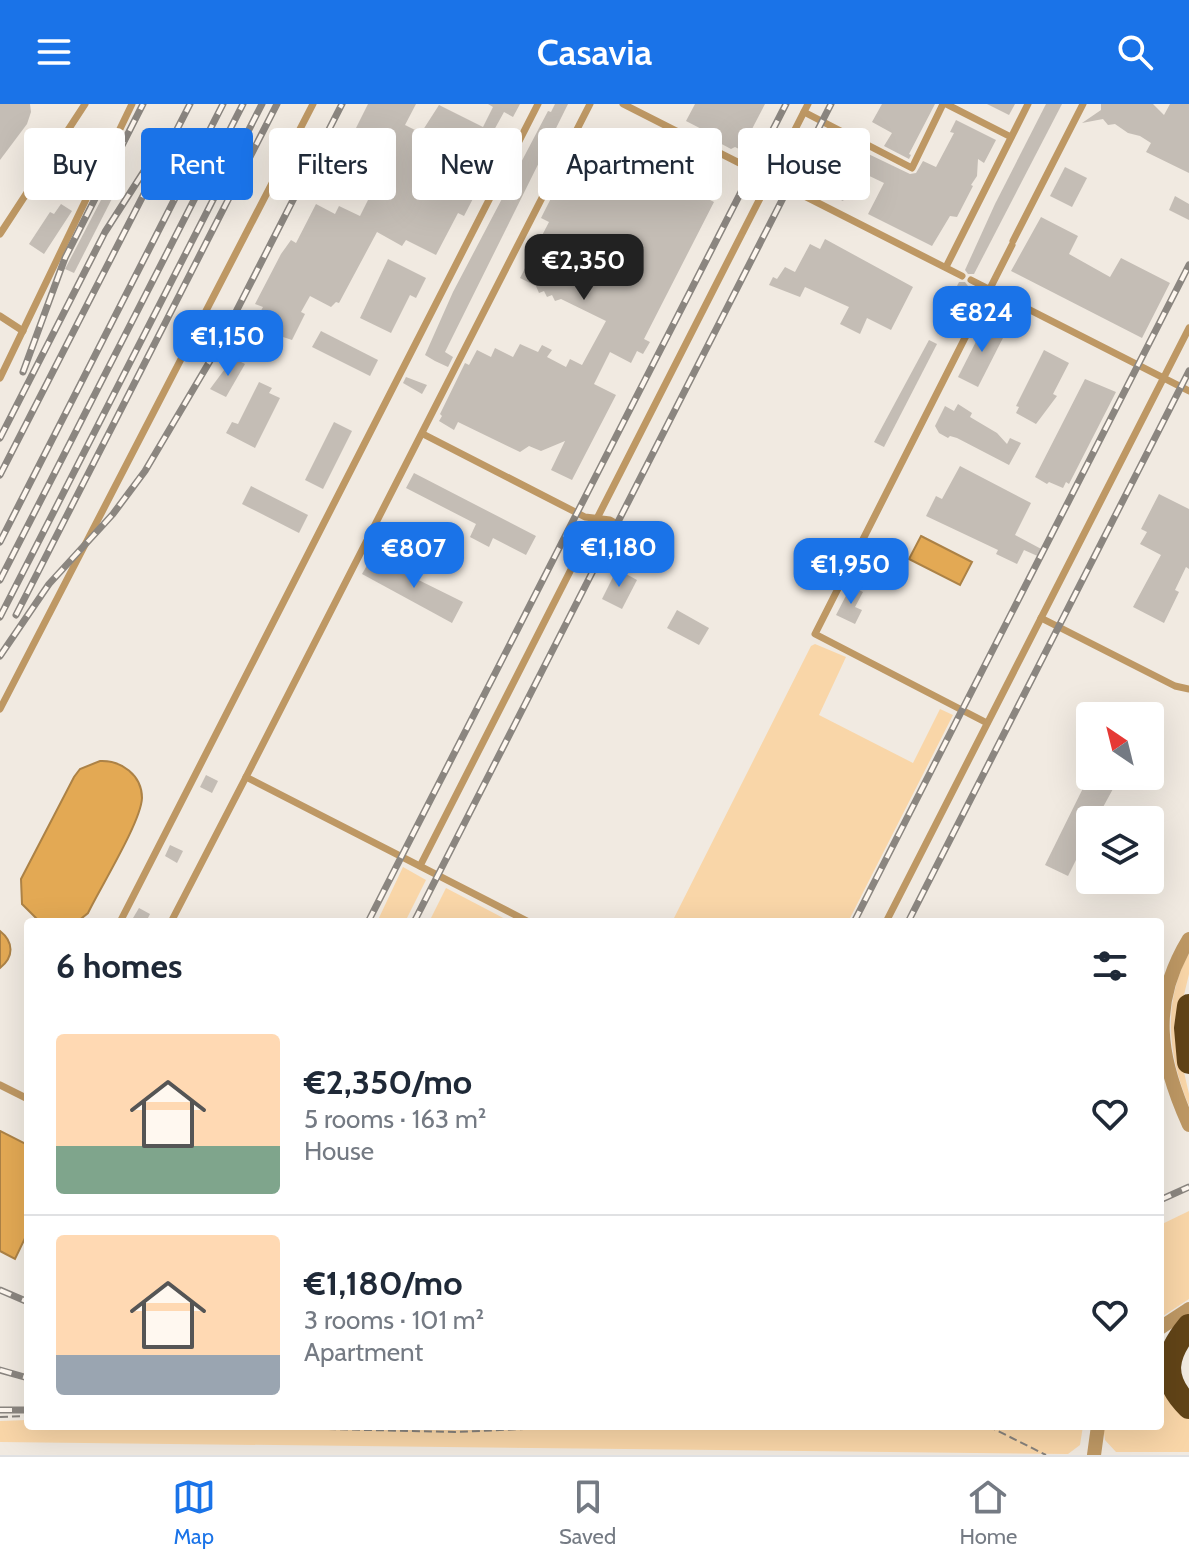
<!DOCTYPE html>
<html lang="en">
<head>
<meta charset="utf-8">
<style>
	:root { --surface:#fff; --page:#f2f2f3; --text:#1f2937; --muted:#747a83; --line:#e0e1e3; --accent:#1a73e8 }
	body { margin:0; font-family:Cabin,sans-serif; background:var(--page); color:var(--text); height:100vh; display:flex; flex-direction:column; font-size:30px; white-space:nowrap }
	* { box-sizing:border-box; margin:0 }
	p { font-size:26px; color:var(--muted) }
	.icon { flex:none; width:44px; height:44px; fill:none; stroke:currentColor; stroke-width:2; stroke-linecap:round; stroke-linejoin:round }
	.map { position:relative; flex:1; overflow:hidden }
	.drawer { position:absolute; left:24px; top:814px; width:1140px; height:512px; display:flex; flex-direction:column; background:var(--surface); border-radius:8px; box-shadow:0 8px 32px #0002 }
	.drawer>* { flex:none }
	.guide { position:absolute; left:24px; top:24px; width:1142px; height:72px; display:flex; gap:16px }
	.needle { width:52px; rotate:325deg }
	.buttons { position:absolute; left:1076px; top:598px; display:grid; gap:16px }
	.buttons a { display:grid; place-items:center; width:88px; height:88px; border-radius:8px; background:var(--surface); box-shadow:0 8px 32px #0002; font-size:40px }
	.price { position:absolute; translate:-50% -68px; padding:0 18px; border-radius:16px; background:var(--accent); color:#fff; font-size:26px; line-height:52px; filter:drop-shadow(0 2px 4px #0008) }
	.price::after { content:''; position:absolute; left:50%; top:48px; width:24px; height:18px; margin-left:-12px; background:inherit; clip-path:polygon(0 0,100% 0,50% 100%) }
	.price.selected { background:#222; color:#fff }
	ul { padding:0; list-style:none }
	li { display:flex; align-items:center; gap:24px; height:200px; padding:0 32px }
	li+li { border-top:2px solid var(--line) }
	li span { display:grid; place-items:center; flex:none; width:224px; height:160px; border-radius:8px; color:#555 }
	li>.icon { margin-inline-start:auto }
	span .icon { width:96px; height:96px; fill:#fffc; stroke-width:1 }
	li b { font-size:34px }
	h2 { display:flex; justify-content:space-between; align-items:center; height:96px; padding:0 32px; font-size:34px }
	.chip { padding:0 28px; border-radius:8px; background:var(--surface); box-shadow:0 8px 32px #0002; font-size:28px; line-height:72px }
	.chip.selected { background:var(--accent); color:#fff }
	header { display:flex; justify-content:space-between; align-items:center; height:104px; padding:0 32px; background:var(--accent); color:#fff; font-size:36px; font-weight:600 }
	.tab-bar { display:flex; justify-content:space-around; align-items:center; height:112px; border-top:2px solid var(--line); background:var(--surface); font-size:22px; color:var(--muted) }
	.tab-bar a { display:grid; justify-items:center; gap:4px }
	.tab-bar .selected { color:var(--accent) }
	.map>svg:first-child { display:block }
	.green { fill:#f9d6a8 }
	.water { fill:#e3a954; stroke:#ac8246; stroke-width:2 }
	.building { fill:#c4bdb5 }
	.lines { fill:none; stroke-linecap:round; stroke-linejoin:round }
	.path { stroke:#87827c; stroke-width:2; stroke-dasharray:8 4; stroke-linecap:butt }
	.service { stroke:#be9864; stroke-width:7 }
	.minor { stroke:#be9864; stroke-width:14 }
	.motorway { stroke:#624417; stroke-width:24 }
	.rail-casing { stroke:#8b8680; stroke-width:7 }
	.rail { stroke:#fef7ef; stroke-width:4; stroke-dasharray:12; stroke-linecap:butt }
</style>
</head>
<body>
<header><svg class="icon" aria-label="menu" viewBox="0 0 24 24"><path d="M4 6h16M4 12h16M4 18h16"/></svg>Casavia<svg class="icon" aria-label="search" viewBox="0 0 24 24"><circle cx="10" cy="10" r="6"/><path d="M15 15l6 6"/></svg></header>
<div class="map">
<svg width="1189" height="1351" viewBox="0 0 1189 1351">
	<rect width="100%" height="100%" fill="#f1eae1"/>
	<g class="green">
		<path d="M815,540L846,553L819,611L913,659L940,605L953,611L848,818H672L811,542Z"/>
		<path d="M403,763L426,776L405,818H377Z"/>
		<path d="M446,784L511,818H429Z"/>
		<path d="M1189,849V870L1179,912L1181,955L1189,990V1002C1168,951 1162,899 1189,849Z"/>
		<path d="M1189,1107V1195L1160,1214V1121Z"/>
		<path d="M1160,1257L1189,1311V1348H1116L1105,1336L1103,1322H1160Z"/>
		<path d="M28,1316V1322H1083L1080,1341L1068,1350L0,1338V1317Z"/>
	</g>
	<g class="water">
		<path d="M921,432L972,458L960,481L909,455Z"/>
		<path d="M100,657C121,656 142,671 142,694C141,718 100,784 88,809L77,818H40L22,800L21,775L74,673L80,665Z"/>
		<path d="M0,827C14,838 14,853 0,864Z"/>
		<path d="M0,1027L28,1041V1128L15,1155L0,1147Z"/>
	</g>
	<g class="building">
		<path d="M0,0H30L31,8L27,20L0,56Z"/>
		<path d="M368,0H416L405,21L421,29L439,1L483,23L493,3L488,0H520L513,13L504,8L493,28L500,31L493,45L486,41L477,58L448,43L437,63L479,83L464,112L458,109L436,151L406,136L402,142L377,128L339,199L336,198L331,203L310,192L301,208L305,210L292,236L280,232L282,228L257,214L263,203L255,200L281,150L291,136L296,139L316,100L335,110L339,102L360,112L383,66L363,56L361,59L350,54L352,50L345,46Z"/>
		<path d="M555,0H568L445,248L453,253L448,263L435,257L425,251L453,188L548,7L551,8Z"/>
		<path d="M695,0H765L741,46L735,43L731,45L716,37L715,32L686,17Z"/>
		<path d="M882,0H935L909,50L911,51L909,55L884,42L892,29L872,18Z"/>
		<path d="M987,0H1015L1009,11Z"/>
		<path d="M1046,0H1062L974,170H968L965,166L995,100Z"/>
		<path d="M1101,0H1153L1164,11L1170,0H1189V69L1146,48L1151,39L1140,32L1128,29L1115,20L1108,21L1103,15L1082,19L1101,6Z"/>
		<path d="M956,16L996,36L984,59L978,55L977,72L971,81L973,82L957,113L950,112L932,142L868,110L884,79L859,67L843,97L835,93L830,96L823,92L820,85L809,80L833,33L910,70L916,69L923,57L936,63L954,29L950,28Z"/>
		<path d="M583,31L714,98L644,235L650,238L643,250L637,247L631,259L610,248L594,280L616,291L572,376L551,366L565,337L541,347L529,342L520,348L458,318L454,326L439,317L442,312L440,310L465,259L469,261L477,246L491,253L495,244L513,253L520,240L538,248L542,241L552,246L547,253L566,263L570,255L582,261L606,217L561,195L555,197L552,191L547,193L544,187L539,189L536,182L520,174L549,118L541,114Z"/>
		<path d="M325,61L351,76L344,92L316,78Z"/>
		<path d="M1065,63L1087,74L1072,103L1050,92Z"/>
		<path d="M113,73L121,77L74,169L65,165Z"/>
		<path d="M1175,92L1189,100V116L1169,106Z"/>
		<path d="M61,100L72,107L44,150L29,140L50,108L54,110Z"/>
		<path d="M1041,113L1078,132L1069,150L1110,173L1121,154L1170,179L1142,234L1011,167Z"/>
		<path d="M825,135L913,183L891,226L867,214L860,230L840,220L849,203L805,183L800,193L769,181L773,173L777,175L785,163L795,168L810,140L820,145Z"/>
		<path d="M388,155L426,174L416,194L410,191L391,229L360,214Z"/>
		<path d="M959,178H965L968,182L955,206L947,202Z"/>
		<path d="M987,216L1007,226L978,283L958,273Z"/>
		<path d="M321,227L378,256L370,272L312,243Z"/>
		<path d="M929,236L937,240L884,343L874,338Z"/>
		<path d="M1044,246L1069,259L1053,290L1057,292L1036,320L1016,309L1019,303L1016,302Z"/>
		<path d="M233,254L245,260L226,293L210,285Z"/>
		<path d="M406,273L427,281L422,290L403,279Z"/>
		<path d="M1085,275L1116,288L1069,380L1066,378L1063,384L1049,378L1047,380L1035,373Z"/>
		<path d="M259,278L272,284L269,289L280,294L255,344L226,329L232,318L238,320Z"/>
		<path d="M958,300L972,309L970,313L997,329L1007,340L1010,334L1021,339L1009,361L957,334L950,332L948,334L939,329L935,322L945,302L954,307Z"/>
		<path d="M334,318L352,327L323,385L305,376Z"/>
		<path d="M960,362L1031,399L1015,431L1045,447L1042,454L1024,446L1017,460L996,450L998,446L926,412L936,392L942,395Z"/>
		<path d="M414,369L536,432L526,451L493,434L489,443L470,433L476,420L406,384Z"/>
		<path d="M251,382L308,411L299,429L242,400Z"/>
		<path d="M1159,390L1189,405V465L1186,463L1175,486L1179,488L1164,519L1133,503L1161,451L1140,440L1147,428L1141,425Z"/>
		<path d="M372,453L463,498L452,519L362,470Z"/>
		<path d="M617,465L637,476L622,505L602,495Z"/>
		<path d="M851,482L863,488L855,503L862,506L855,520L836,511Z"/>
		<path d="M677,506L709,524L699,541L667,524Z"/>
		<path d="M206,671L218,677L212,689L200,683Z"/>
		<path d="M1089,672H1120L1096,716H1090V728L1068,772L1045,761Z"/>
		<path d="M170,741L183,747L177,759L165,752Z"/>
		<path d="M139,804L150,810L146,818L133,814Z"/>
	</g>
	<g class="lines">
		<g class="path">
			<path d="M0,1313L28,1312"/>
			<path d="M196,1322L455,1328L592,1322"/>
			<path d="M753,1322H776"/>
			<path d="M988,1322L1046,1351"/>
		</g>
		<g class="service">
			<path d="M623,0L962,172"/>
			<path d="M946,0L1011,33"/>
			<path d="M804,8L912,64L943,0"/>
			<path d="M0,130L85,0"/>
			<path d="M1013,137L1083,0"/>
			<path d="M946,163L1028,0"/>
			<path d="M971,176L1189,287"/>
			<path d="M0,212L23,227"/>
			<path d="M0,274L132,0"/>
			<path d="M423,330L585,413L610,416L666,448"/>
			<path d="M1041,514L1175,582L1189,585"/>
			<path d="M0,605L313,0"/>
			<path d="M987,619L815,530L1012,141"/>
			<path d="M246,673L590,0"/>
			<path d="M420,762L808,0"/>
			<path d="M120,818L538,0"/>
			<path d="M171,818L246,673L529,818"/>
			<path d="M886,818L1189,224"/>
			<path d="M0,981L28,995"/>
		</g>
		<g class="minor">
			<path d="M1189,835C1149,901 1159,954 1189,1021"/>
			<path d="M1160,1224L1189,1205"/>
			<path d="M1094,1351L1098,1322"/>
		</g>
		<g class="motorway">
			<path d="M1189,902L1186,924L1189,958"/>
			<path d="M1189,1222C1165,1251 1160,1274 1189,1303"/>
		</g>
		<g class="rail-casing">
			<g id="rail">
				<path d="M23,268L65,154L143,0"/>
				<path d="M0,334L105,128L146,64"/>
				<path d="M0,371L190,0"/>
				<path d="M0,438L223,0"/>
				<path d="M0,476L243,0"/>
				<path d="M16,511L277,0"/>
				<path d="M0,513L262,0"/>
				<path d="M0,552L49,480L113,410L145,367L217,245L342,0"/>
				<path d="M368,818L786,0"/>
				<path d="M414,818L831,0"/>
				<path d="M854,818L1189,161"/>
				<path d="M908,818L1189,267"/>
				<path d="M1160,1096L1189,1083"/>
				<path d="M0,1186L28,1198"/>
				<path d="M0,1266L28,1274"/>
				<path d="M0,1306H28"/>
			</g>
		</g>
		<use href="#rail" class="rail"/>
	</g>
</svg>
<div class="buttons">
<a><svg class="needle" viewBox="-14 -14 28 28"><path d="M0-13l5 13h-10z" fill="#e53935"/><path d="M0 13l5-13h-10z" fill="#747a83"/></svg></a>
<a><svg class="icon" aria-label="layers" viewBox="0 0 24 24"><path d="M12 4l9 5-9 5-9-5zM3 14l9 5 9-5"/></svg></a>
</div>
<b class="price selected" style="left:584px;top:198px">€2,350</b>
<b class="price" style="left:982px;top:250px">€824</b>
<b class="price" style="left:228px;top:274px">€1,150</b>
<b class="price" style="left:619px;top:485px">€1,180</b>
<b class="price" style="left:414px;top:486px">€807</b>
<b class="price" style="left:851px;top:502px">€1,950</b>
<div class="guide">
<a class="chip">Buy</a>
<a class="chip selected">Rent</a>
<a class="chip">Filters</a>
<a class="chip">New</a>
<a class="chip">Apartment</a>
<a class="chip">House</a>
</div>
<section class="drawer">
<h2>6 homes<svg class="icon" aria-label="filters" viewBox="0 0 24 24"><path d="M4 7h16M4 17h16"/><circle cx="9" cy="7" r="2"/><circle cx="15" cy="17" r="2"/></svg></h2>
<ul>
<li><span style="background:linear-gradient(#ffd9b3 70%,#7fa58c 0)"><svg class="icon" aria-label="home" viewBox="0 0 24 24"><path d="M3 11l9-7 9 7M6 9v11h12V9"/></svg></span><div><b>€2,350/mo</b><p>5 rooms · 163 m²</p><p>House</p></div><svg class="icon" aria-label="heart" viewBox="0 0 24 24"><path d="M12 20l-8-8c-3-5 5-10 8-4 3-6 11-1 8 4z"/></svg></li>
<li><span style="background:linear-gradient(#ffd9b3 75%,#9aa5b1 0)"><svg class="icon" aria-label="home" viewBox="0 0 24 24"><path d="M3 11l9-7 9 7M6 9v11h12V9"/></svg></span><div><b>€1,180/mo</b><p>3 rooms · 101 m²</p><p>Apartment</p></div><svg class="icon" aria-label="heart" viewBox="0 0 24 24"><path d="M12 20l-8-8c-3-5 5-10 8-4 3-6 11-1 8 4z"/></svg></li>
</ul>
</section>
</div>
<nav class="tab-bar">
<a class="selected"><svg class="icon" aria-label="map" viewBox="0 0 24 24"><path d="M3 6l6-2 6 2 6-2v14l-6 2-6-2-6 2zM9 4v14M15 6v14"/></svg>Map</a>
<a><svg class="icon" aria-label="saved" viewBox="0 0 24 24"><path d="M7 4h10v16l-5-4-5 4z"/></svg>Saved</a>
<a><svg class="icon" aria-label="home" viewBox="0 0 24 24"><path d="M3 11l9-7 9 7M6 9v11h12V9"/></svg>Home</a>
</nav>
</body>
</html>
